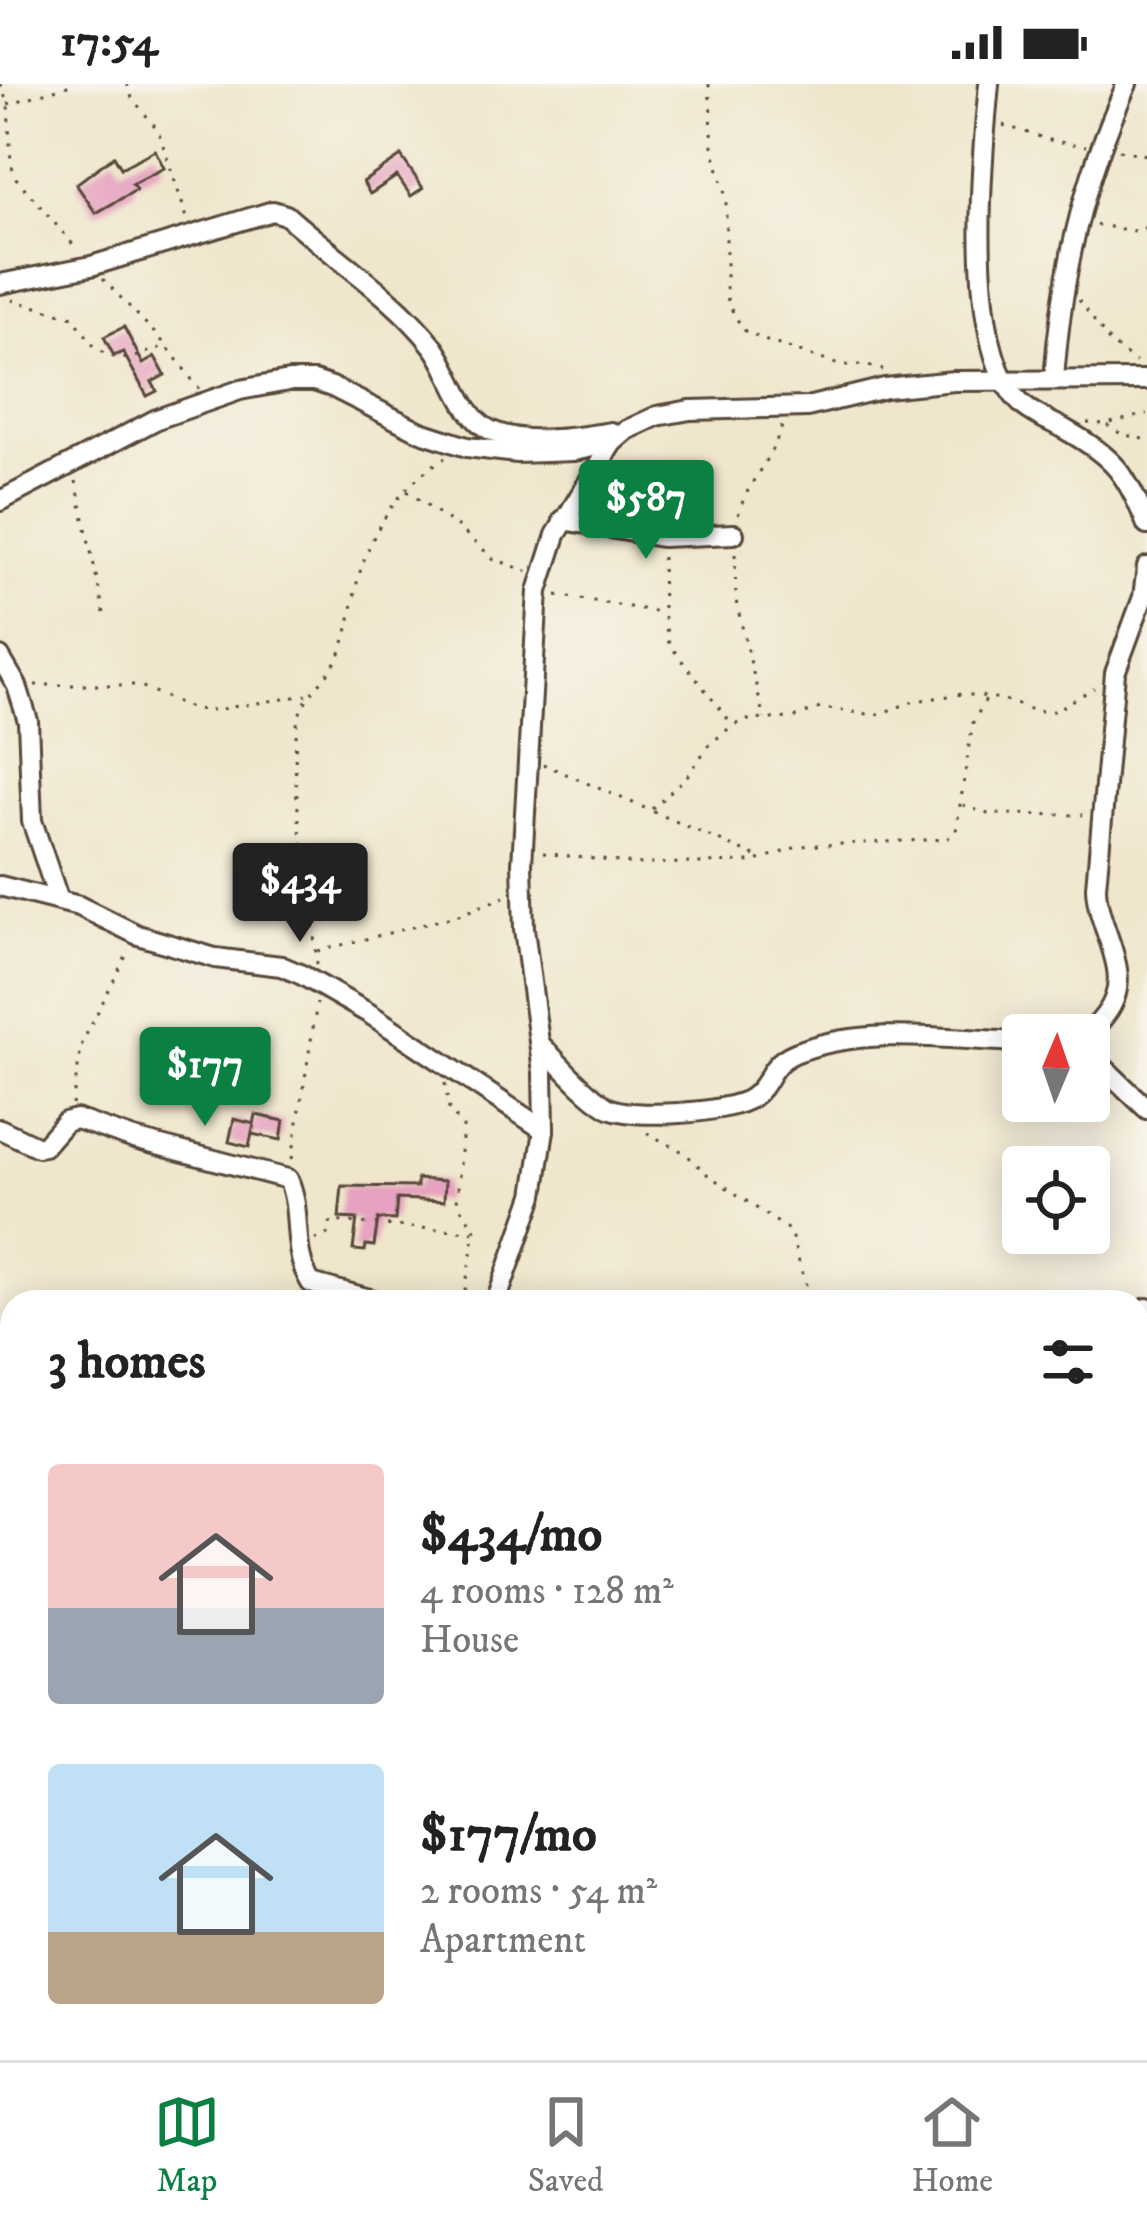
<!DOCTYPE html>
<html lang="en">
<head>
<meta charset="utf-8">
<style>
	:root { --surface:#fff; --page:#f2f2f2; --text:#222; --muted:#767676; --line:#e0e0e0; --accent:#0b8043 }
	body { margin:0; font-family:"IM FELL DW Pica",serif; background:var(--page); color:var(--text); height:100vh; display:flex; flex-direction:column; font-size:45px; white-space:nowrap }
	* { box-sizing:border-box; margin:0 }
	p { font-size:39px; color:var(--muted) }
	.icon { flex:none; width:66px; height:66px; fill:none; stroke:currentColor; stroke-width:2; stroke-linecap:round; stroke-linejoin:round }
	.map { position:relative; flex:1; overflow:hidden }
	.sheet { position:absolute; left:0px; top:1206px; width:1149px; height:771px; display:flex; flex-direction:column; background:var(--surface); border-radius:36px 36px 0 0; box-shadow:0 6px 30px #0003 }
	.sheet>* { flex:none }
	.needle { width:78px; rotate:2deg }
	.fabs { position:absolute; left:1002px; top:930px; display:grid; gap:24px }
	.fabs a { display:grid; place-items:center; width:108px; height:108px; border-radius:12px; background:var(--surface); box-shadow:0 6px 30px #0003; font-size:60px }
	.price { position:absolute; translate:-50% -102px; padding:0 27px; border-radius:12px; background:var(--accent); color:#fff; font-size:39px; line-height:78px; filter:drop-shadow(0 3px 6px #0008) }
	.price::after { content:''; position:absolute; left:50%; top:72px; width:36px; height:27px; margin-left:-18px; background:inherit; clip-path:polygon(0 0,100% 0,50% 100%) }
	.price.on { background:#222; color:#fff }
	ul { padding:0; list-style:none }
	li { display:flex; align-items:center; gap:36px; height:300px; padding:0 48px }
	li span { display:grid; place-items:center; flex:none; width:336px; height:240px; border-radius:12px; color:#555 }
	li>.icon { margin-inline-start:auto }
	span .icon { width:144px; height:144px; fill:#fffc; stroke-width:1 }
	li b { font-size:51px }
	h2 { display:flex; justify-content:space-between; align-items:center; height:144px; padding:0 48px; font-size:51px }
	.status { display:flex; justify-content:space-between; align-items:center; height:84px; padding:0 60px; background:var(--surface); direction:ltr }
	.status svg { height:33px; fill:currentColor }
	.menu { display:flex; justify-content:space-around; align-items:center; height:168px; border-top:3px solid var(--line); background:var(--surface); font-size:33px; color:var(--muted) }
	.menu a { display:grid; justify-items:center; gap:6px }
	.menu .on { color:var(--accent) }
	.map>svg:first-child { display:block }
	.building { fill:#e6a2c0 }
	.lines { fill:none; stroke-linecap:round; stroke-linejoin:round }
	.minor-casing { stroke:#564638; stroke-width:24 }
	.path { stroke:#564638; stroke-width:3; stroke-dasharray:3 9; stroke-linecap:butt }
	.minor { stroke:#fff; stroke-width:18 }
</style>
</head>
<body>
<div class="status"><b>17:54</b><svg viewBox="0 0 49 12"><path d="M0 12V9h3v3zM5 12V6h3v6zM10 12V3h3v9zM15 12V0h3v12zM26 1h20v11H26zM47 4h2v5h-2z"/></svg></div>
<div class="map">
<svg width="1147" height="1976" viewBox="0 0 1147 1976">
	<rect width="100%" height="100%" fill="#f7f3e8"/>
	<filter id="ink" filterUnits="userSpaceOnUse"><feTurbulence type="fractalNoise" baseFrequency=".00833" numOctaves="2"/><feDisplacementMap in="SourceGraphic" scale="24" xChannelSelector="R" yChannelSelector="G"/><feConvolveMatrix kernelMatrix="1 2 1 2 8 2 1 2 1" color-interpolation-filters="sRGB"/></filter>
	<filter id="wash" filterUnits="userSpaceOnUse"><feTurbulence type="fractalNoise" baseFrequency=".004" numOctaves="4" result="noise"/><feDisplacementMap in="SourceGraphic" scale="48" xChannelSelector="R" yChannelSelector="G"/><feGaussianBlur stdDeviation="2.7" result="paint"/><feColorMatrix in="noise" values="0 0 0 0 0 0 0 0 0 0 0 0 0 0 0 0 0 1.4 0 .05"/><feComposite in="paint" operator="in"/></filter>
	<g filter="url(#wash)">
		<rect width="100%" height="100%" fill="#efe6cc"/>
		<g id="blocks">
			<g class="building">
				<path d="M155,66L164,84L132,100L136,106L96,129L76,100L114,72L121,84Z"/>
				<path d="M401,72L423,104L411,112L397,92L370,110L363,98Z"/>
				<path d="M124,243L143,280L155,273L165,291L152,298L157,307L147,312L123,268L114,272L104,253Z"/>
				<path d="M256,1031L284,1037L281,1056L252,1050L254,1040L249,1063L229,1058L234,1035L254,1040Z"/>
				<path d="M417,1095L445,1097L444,1117L397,1115L395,1136L378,1135L374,1162L366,1161L365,1167L353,1166L357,1135L339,1134L342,1102L417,1103Z"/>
			</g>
		</g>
	</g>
	<g filter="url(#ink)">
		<use href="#blocks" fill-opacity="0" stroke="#564638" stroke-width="3"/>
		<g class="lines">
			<g class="minor-casing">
				<g id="minor">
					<path d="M989,0C982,74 962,273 1025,323C1038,333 1052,338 1066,346C1114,373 1127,390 1147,441"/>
					<path d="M0,200L91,182L273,127L286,131C334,174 393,211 433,262C452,286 461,332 490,346C525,362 574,354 611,348"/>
					<path d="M1054,295C1062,189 1082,98 1127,0"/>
					<path d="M0,417L157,335L240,306L289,297H314L332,303L421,348L467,363L517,369L574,367L612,359L627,346L657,332L690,326L807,323L885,304L954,297L1147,296"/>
					<path d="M563,436L661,453L734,450"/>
					<path d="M0,573L17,602L28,637L32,737L59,817"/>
					<path d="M0,802L79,822L138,851L215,874L281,882L302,891L370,930L544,1046"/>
					<path d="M1091,949L1099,979L1147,1025"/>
					<path d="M1085,951C1094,946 1098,940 1105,931C1138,889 1097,849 1096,803L1115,589L1143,513L1147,483"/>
					<path d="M540,960C561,981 582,1007 607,1023C629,1036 730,1029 751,1014C774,998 765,978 803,966C872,942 951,956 1023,958"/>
					<path d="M0,1045L38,1063L44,1062L65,1038L76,1035L134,1055L288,1095C303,1128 290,1165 311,1199L381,1218"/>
					<path d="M496,1218L534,1111L544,1046L543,988L524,845L522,780L538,507L556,451L612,359"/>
					<path d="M1137,1241L1147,1224"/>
					<path d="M0,1354L12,1362"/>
					<path d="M0,1512L12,1493"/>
					<path d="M0,1616L12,1642"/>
					<path d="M175,1965L183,1976"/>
					<path d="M642,1965L657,1976"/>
					<path d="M39,1976L40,1968L47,1965"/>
					<path d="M281,1976L292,1965"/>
				</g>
			</g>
			<g class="path">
				<path d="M0,0L8,20L11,79L16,94L77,165"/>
				<path d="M127,0L132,14L158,46L188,137"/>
				<path d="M709,0L713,62L726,114V211L734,231L745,247L764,256L839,281H864L883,286"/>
				<path d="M8,20L74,0"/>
				<path d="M1003,41L1053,57L1086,62"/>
				<path d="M1119,66L1147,71"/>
				<path d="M1096,141L1135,147L1147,143"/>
				<path d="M103,195L166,261L199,305"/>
				<path d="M12,216L73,233L94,262L108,272L129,275L165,262"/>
				<path d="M1079,216L1111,260L1136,278"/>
				<path d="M1087,339L1106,340L1147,330"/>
				<path d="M1107,341L1121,350L1147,356"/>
				<path d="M76,397L104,529"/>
				<path d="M407,407L458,443L494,475L527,487"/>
				<path d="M738,431C748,396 774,373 783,338"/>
				<path d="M735,470L736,517L764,635"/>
				<path d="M662,473L663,528L669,560L731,639"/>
				<path d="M557,511L660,528"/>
				<path d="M35,601H138L193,625L214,626L307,611"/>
				<path d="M543,680L760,774"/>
				<path d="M963,721L988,730L1083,731"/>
				<path d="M652,725L687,692L709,661L733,641L747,636L793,634L820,624L876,631L915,617L963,610L1002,615L1035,627H1055L1094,604"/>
				<path d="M543,769L636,780L753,778L800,762L947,755L956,747L973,638L988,612"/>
				<path d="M318,867L456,832L504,813"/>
				<path d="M317,880C311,809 289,709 297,641C301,613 322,601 335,579C349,555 351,525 357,499C369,449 400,400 445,374"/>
				<path d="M445,999L449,1025L463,1043L457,1118L475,1146L463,1218"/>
				<path d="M72,1021L82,959L128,868"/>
				<path d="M647,1049L685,1069L707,1090L790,1147L805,1199L815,1218"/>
				<path d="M292,1075L317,919"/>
				<path d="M315,1156L328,1150L331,1137L473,1148"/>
				<path d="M1137,1390H1147"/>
				<path d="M1137,1476L1147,1483"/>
				<path d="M1137,1526L1147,1525"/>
				<path d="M0,1666L12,1661"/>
				<path d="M0,1752L12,1746"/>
				<path d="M1137,1953L1142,1956"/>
			</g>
			<use href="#minor" class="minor"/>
		</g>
	</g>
</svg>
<div class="fabs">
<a><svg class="needle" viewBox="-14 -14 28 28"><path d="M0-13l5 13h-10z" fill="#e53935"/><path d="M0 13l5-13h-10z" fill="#767676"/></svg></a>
<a><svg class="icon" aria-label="locate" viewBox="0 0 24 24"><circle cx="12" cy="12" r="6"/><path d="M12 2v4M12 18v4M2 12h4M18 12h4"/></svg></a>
</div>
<b class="price" style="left:646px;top:478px">$587</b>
<b class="price on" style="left:300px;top:861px">$434</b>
<b class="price" style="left:205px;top:1045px">$177</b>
<section class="sheet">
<h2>3 homes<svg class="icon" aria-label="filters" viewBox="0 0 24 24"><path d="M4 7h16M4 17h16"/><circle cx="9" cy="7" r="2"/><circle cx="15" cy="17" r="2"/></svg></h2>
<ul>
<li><span style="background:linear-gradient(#f6c9c9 60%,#9aa5b1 0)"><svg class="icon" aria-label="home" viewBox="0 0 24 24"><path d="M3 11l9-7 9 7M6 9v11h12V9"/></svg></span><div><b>$434/mo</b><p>4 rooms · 128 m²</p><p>House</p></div></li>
<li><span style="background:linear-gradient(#bfe0f5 70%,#b9a48a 0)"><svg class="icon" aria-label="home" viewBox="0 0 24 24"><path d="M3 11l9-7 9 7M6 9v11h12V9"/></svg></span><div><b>$177/mo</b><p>2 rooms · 54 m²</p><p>Apartment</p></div></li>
</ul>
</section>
</div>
<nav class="menu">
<a class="on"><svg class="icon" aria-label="map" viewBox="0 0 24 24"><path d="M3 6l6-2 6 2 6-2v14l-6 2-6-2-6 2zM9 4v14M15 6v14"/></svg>Map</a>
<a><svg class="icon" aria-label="saved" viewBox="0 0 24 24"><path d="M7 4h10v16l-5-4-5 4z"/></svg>Saved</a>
<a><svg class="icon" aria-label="home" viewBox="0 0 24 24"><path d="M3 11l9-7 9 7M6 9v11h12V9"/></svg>Home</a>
</nav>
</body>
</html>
